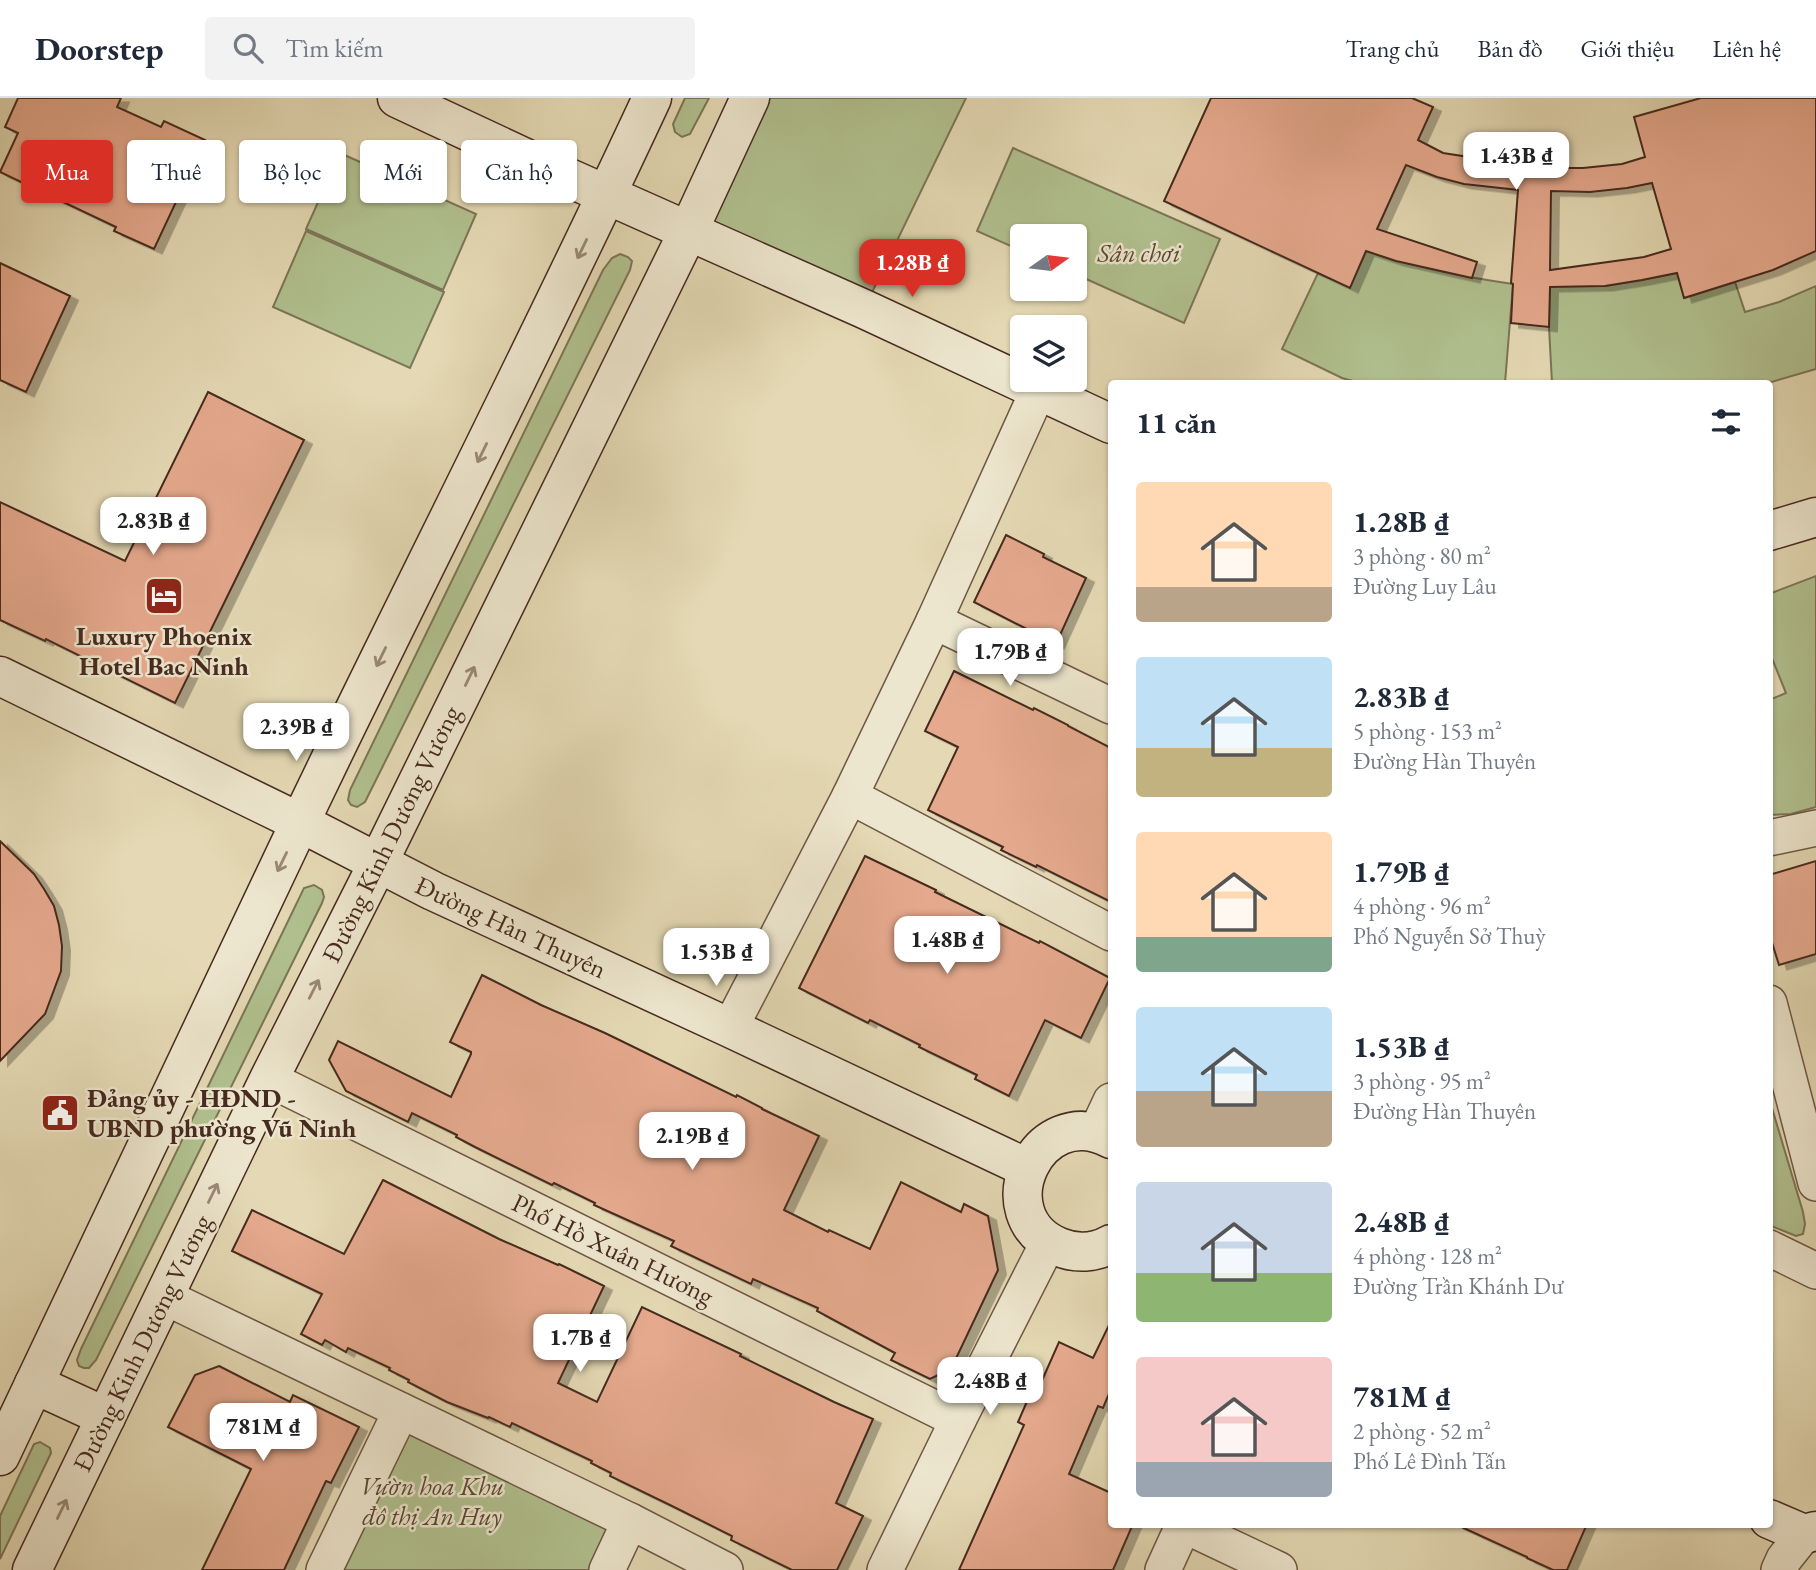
<!DOCTYPE html>
<html lang="vi">
<head>
<meta charset="utf-8">
<style>
	:root { --surface:#fff; --page:#f2f2f3; --text:#1f2937; --muted:#747a83; --line:#e0e1e3; --accent:#d93025 }
	body { margin:0; font-family:"EB Garamond",serif; background:var(--page); color:var(--text); height:100vh; display:flex; flex-direction:column; font-size:26px; white-space:nowrap }
	* { box-sizing:border-box; margin:0 }
	p { font-size:23px; color:var(--muted) }
	.icon { flex:none; width:38px; height:38px; fill:none; stroke:currentColor; stroke-width:2; stroke-linecap:round; stroke-linejoin:round }
	.map { position:relative; flex:1; overflow:hidden }
	.panel { position:absolute; left:1108px; top:282px; width:665px; height:1148px; display:flex; flex-direction:column; background:var(--surface); border-radius:7px; box-shadow:0 2px 5px #0004 }
	.panel>* { flex:none }
	.hud { position:absolute; left:21px; top:42px; width:665px; height:63px; display:flex; gap:14px }
	.needle { width:46px; rotate:76deg }
	.tools { position:absolute; left:1010px; top:126px; display:grid; gap:14px }
	.tools a { display:grid; place-items:center; width:77px; height:77px; border-radius:7px; background:var(--surface); box-shadow:0 2px 5px #0004; font-size:35px }
	.price { position:absolute; translate:-50% -60px; padding:0 16px; border-radius:14px; background:#fff; color:#222; font-size:23px; line-height:46px; filter:drop-shadow(0 2px 4px #0008) }
	.price::after { content:''; position:absolute; left:50%; top:42px; width:21px; height:16px; margin-left:-10px; background:inherit; clip-path:polygon(0 0,100% 0,50% 100%) }
	.price.on { background:var(--accent); color:#fff }
	ul { padding:0; list-style:none }
	li { display:flex; align-items:center; gap:21px; height:175px; padding:0 28px }
	li span { display:grid; place-items:center; flex:none; width:196px; height:140px; border-radius:7px; color:#555 }
	li>.icon { margin-inline-start:auto }
	span .icon { width:84px; height:84px; fill:#fffc; stroke-width:1 }
	li b { font-size:30px }
	h2 { display:flex; justify-content:space-between; align-items:center; height:84px; padding:0 28px; font-size:30px }
	.pill { padding:0 24px; border-radius:7px; background:var(--surface); box-shadow:0 2px 5px #0004; font-size:24px; line-height:63px }
	.pill.on { background:var(--accent); color:#fff }
	header { display:flex; align-items:center; gap:42px; box-sizing:border-box; height:98px; padding:0 35px; background:var(--surface); border-bottom:2px solid var(--line) }
	header strong { font-size:33px }
	nav { display:flex; gap:38px; margin-inline-start:auto; font-size:24px }
	.search { width:490px; height:63px; background:var(--page); display:flex; align-items:center; gap:18px; box-sizing:border-box; padding:0 24px; border-radius:7px; color:var(--muted); font-size:26px }
	.map>svg:first-child { display:block }
	.green { fill:#b1c08f; stroke:#7c7557; stroke-width:2 }
	.building { fill:#e5a98d; stroke:#462a1f; stroke-width:2; fill-rule:evenodd; filter:url(#shadow) }
	.lines { fill:none; stroke-linecap:round; stroke-linejoin:round }
	.street-casing { stroke:#6e5644; stroke-width:38 }
	.secondary-casing { stroke:#462a1f; stroke-width:41 }
	.street { stroke:#ede6ce; stroke-width:35 }
	.secondary { stroke:#ede6ce; stroke-width:38 }
	.oneway { stroke:#9a8876 }
	.labels { text-anchor:middle; stroke-width:5; stroke-linejoin:round; paint-order:stroke }
	.park-label { font-size:26px; font-style:italic; fill:#5b4835; stroke:#ede6ce }
	.poi-label { font-size:26px; font-weight:bold; fill:#462a1f; stroke:#ede6ce }
	.street-label { font-size:26px; fill:#462a1f; stroke:#ede6ce }
</style>
</head>
<body>
<header>
<strong>Doorstep</strong>
<div class="search"><svg class="icon" aria-label="search" viewBox="0 0 24 24"><circle cx="10" cy="10" r="6"/><path d="M15 15l6 6"/></svg>Tìm kiếm</div>
<nav><a>Trang chủ</a><a>Bản đồ</a><a>Giới thiệu</a><a>Liên hệ</a></nav>
</header>
<div class="map">
<svg width="1816" height="1472" viewBox="0 0 1816 1472">
	<defs>
		<filter id="shadow"><feDropShadow dx="8" dy="4.5" stdDeviation="0" flood-color="#0004"/></filter>
	</defs>
	<rect width="100%" height="100%" fill="#e4d9b4"/>
	<filter id="stains"><feTurbulence type="fractalNoise" baseFrequency=".00286" numOctaves="4"/><feColorMatrix values="0 0 0 0 .2 0 0 0 0 .09 0 0 0 0 .02 0 0 0 .5 -.17"/></filter>
	<radialGradient id="worn" r=".72"><stop offset=".6" stop-color="#630" stop-opacity="0"/><stop offset="1" stop-color="#630" stop-opacity=".3"/></radialGradient>
	<g class="green">
		<path d="M685,0H709L690,36L682,39L675,34L673,26Z"/>
		<path d="M750,0H966L864,211L688,134Z"/>
		<path d="M1013,50L1220,141L1184,225L1075,176L1074,138H1022V153L977,133Z"/>
		<path d="M340,55L476,116L443,192L306,131Z"/>
		<path d="M306,133L444,194L410,270L273,209Z"/>
		<path d="M1366,153C1414,169 1464,179 1513,186L1505,285H1360L1342,280L1282,251L1318,175L1350,189Z"/>
		<path d="M620,156L628,159L632,163L630,172L365,704L357,709L351,707L348,702L350,692L603,172L612,160Z"/>
		<path d="M1677,175L1685,200L1735,184L1745,214L1779,204L1816,188V271L1768,285H1552L1549,229L1550,188H1605L1642,182Z"/>
		<path d="M1816,478V709L1791,716L1769,717V602L1786,595L1769,553V496Z"/>
		<path d="M314,787L322,792L324,799L322,805L96,1262L89,1270H84L79,1268L77,1262L81,1251L304,790Z"/>
		<path d="M1769,1000L1803,1114L1805,1126L1803,1136L1796,1138L1769,1127Z"/>
		<path d="M401,1313L630,1423L607,1472H324Z"/>
		<path d="M40,1344L50,1350L51,1355L0,1461V1418L34,1346Z"/>
	</g>
	<g class="building">
		<path d="M18,0H121L117,9L161,29L164,23L205,42L154,151L114,133L116,129L0,74L18,35L5,29Z"/>
		<path d="M1211,0H1412L1433,9L1418,42L1443,55L1521,67L1523,50L1551,51L1552,70H1583L1622,66L1645,59L1634,19L1701,0H1816V153L1773,172L1684,200L1677,175L1642,182L1605,188L1550,189L1549,229L1511,225L1513,186L1511,185L1518,92L1464,86L1437,79L1406,67L1377,131L1477,164L1472,180L1396,163L1366,153L1350,190L1164,103ZM1652,85L1671,151L1644,159L1550,172L1551,93L1590,94L1627,90Z"/>
		<path d="M0,165L70,198L26,294L0,282Z"/>
		<path d="M208,294L304,342L175,605L46,541L45,543L0,522V404L125,463Z"/>
		<path d="M1006,437L1044,456L1043,459L1086,480L1056,546L974,504Z"/>
		<path d="M954,573L1033,612L1034,610L1068,627V628L1111,650V804L1037,767L1036,769L1001,752L1003,749L928,712L958,649L925,633Z"/>
		<path d="M0,743L34,776L44,791L54,808L59,827L62,848L61,873L45,916L0,963Z"/>
		<path d="M865,758L936,792L935,794L1039,845L1040,843L1110,880L1081,940L1045,922L1009,998L975,981L977,977L919,949L920,947L870,922L868,925L799,890Z"/>
		<path d="M1816,763V856L1779,867L1769,835V777Z"/>
		<path d="M482,877L541,907L605,935L736,999L737,997L762,1010V1011L819,1038L784,1112L828,1134L829,1132L870,1151L901,1084L961,1114L964,1106L988,1118L998,1172L951,1271L930,1281L891,1262L895,1255L817,1213L818,1210L753,1181L751,1186L671,1148L674,1143L594,1107L595,1105L554,1085L552,1087L475,1049L456,1039L457,1037L412,1015L408,1024L346,993L329,962L338,943L451,999L471,956V954L450,944Z"/>
		<path d="M383,1082L499,1141L558,1167L559,1166L604,1188L558,1285L597,1304L642,1209L741,1256L740,1258L834,1304L873,1321L836,1405L863,1418L837,1472H792L731,1442L732,1438L672,1408L610,1378L611,1375L591,1365L592,1363L512,1325L510,1329L489,1319L488,1320L447,1304L408,1284L409,1282L389,1272L390,1270L348,1250L346,1254L325,1242L322,1247L301,1236L322,1196L232,1153L252,1112L344,1156Z"/>
		<path d="M1111,1223V1291L1103,1310L1098,1308L1069,1376L1111,1395V1426H1133L1113,1472H959L1024,1327L1018,1324L1035,1285L1040,1287L1059,1244L1093,1260Z"/>
		<path d="M219,1268L290,1304L293,1297L359,1329L331,1385L326,1383L284,1472H202L251,1371L168,1329L195,1277Z"/>
		<path d="M1455,1426H1587L1567,1472H1553L1527,1460V1459Z"/>
	</g>
	<g class="lines">
		<g class="street-casing">
			<g id="street">
				<path d="M934,523L1111,608"/>
				<path d="M850,698L1111,835"/>
				<path d="M1769,740L1816,730"/>
				<path d="M1769,905L1816,1085"/>
				<path d="M730,930L850,698L934,523L1038,293"/>
				<path d="M269,981L958,1322"/>
				<path d="M1096,1035L1111,1003"/>
				<path d="M1769,1150L1816,1173"/>
				<path d="M163,1198L630,1423L725,1472"/>
				<path d="M1184,1427L1279,1472"/>
				<path d="M324,1472L401,1313"/>
				<path d="M607,1472L630,1423"/>
				<path d="M885,1472L958,1322L1049,1143"/>
				<path d="M1163,1472L1184,1426"/>
				<path d="M1779,1472L1784,1461L1804,1436"/>
			</g>
		</g>
		<g class="secondary-casing">
			<g id="secondary">
				<path d="M397,0L551,72L864,211L1111,326"/>
				<path d="M1769,433L1816,419"/>
				<path d="M0,578L301,725L433,793L730,930L1027,1070"/>
				<path d="M1111,1041C1037,1002 984,1118 1059,1149C1076,1156 1095,1155 1111,1146"/>
				<path d="M34,1286L106,1319"/>
				<path d="M0,1358C109,1125 219,892 331,660C438,440 549,222 652,0"/>
				<path d="M1769,1421L1804,1436L1816,1433"/>
				<path d="M32,1472L269,981L378,765L688,134L750,0"/>
			</g>
		</g>
		<use href="#street" class="street"/>
		<use href="#secondary" class="secondary"/>
	</g>
	<defs><path id="oneway-shaft" d="M-6 0H5M1.5-3L5.5 0L1.5 3" fill="none" stroke-width="1.6" stroke-linecap="round" stroke-linejoin="round" transform="scale(1.75)"/></defs>
	<g class="oneway">
		<use href="#oneway-shaft" transform="translate(582 151) rotate(116)"/>
		<use href="#oneway-shaft" transform="translate(482 355) rotate(116)"/>
		<use href="#oneway-shaft" transform="translate(381 559) rotate(116)"/>
		<use href="#oneway-shaft" transform="translate(470 578) rotate(-64)"/>
		<use href="#oneway-shaft" transform="translate(282 764) rotate(116)"/>
		<use href="#oneway-shaft" transform="translate(314 891) rotate(-63)"/>
		<use href="#oneway-shaft" transform="translate(213 1095) rotate(-64)"/>
		<use href="#oneway-shaft" transform="translate(62 1411) rotate(-64)"/>
	</g>
	<defs>
		<g id="hotel-square" transform="scale(2.0125)"><rect x="-9" y="-9" width="18" height="18" rx="4" fill="#8f2418" stroke="#ede6ce"/><path d="M-6-4.5h1.5V1H6V5H4.5V3h-9V5H-6ZM-4 0a1.8 1.8 0 1 1 3.6 0ZM.5 0V-2.5h3Q6-2.5 6 0Z" fill="#fff"/></g>
		<g id="civic-square" transform="scale(2.0125)"><rect x="-9" y="-9" width="18" height="18" rx="4" fill="#8f2418" stroke="#ede6ce"/><path d="M-.6-6.5H3V-4.5H.6V-3L4-1V1h2V6H-6V1h2V-1L-.6-3ZM-1.2 2.5V6h2.4V2.5Z" fill="#fff"/></g>
	</defs>
	<g fill-rule="evenodd">
		<use href="#hotel-square" x="164" y="498"/>
		<use href="#civic-square" x="60" y="1015"/>
	</g>
	<g class="labels">
		<g class="park-label">
			<text x="1139" y="164">Sân chơi</text>
			<text x="432" y="1397">Vườn hoa Khu<tspan x="432" dy="30">đô thị An Huy</tspan></text>
		</g>
		<g class="poi-label">
			<text x="164" y="547">Luxury Phoenix<tspan x="164" dy="30">Hotel Bac Ninh</tspan></text>
			<text x="87" y="1009" text-anchor="start">Đảng ủy - HĐND -<tspan x="87" dy="30">UBND phường Vũ Ninh</tspan></text>
		</g>
		<g class="street-label">
			<text transform="translate(391 736) rotate(-64)" y="9">Đường Kinh Dương Vương</text>
			<text transform="translate(511 829) rotate(25)" y="9">Đường Hàn Thuyên</text>
			<text transform="translate(613 1151) rotate(26)" y="9">Phố Hồ Xuân Hương</text>
			<text transform="translate(142 1245) rotate(-64)" y="9">Đường Kinh Dương Vương</text>
		</g>
	</g>
	<rect width="100%" height="100%" filter="url(#stains)"/>
	<rect width="100%" height="100%" fill="url(#worn)"/>
</svg>
<div class="tools">
<a><svg class="needle" viewBox="-14 -14 28 28"><path d="M0-13l5 13h-10z" fill="#e53935"/><path d="M0 13l5-13h-10z" fill="#747a83"/></svg></a>
<a><svg class="icon" aria-label="layers" viewBox="0 0 24 24"><path d="M12 4l9 5-9 5-9-5zM3 14l9 5 9-5"/></svg></a>
</div>
<b class="price" style="left:1516px;top:94px">1.43B ₫</b>
<b class="price on" style="left:912px;top:201px">1.28B ₫</b>
<b class="price" style="left:153px;top:459px">2.83B ₫</b>
<b class="price" style="left:1010px;top:590px">1.79B ₫</b>
<b class="price" style="left:296px;top:665px">2.39B ₫</b>
<b class="price" style="left:947px;top:878px">1.48B ₫</b>
<b class="price" style="left:716px;top:890px">1.53B ₫</b>
<b class="price" style="left:692px;top:1074px">2.19B ₫</b>
<b class="price" style="left:580px;top:1276px">1.7B ₫</b>
<b class="price" style="left:990px;top:1319px">2.48B ₫</b>
<b class="price" style="left:263px;top:1365px">781M ₫</b>
<div class="hud">
<a class="pill on">Mua</a>
<a class="pill">Thuê</a>
<a class="pill">Bộ lọc</a>
<a class="pill">Mới</a>
<a class="pill">Căn hộ</a>
</div>
<section class="panel">
<h2>11 căn<svg class="icon" aria-label="filters" viewBox="0 0 24 24"><path d="M4 7h16M4 17h16"/><circle cx="9" cy="7" r="2"/><circle cx="15" cy="17" r="2"/></svg></h2>
<ul>
<li><span style="background:linear-gradient(#ffd9b3 75%,#b9a48a 0)"><svg class="icon" aria-label="home" viewBox="0 0 24 24"><path d="M3 11l9-7 9 7M6 9v11h12V9"/></svg></span><div><b>1.28B ₫</b><p>3 phòng · 80 m²</p><p>Đường Luy Lâu</p></div></li>
<li><span style="background:linear-gradient(#bfe0f5 65%,#c2b280 0)"><svg class="icon" aria-label="home" viewBox="0 0 24 24"><path d="M3 11l9-7 9 7M6 9v11h12V9"/></svg></span><div><b>2.83B ₫</b><p>5 phòng · 153 m²</p><p>Đường Hàn Thuyên</p></div></li>
<li><span style="background:linear-gradient(#ffd9b3 75%,#7fa58c 0)"><svg class="icon" aria-label="home" viewBox="0 0 24 24"><path d="M3 11l9-7 9 7M6 9v11h12V9"/></svg></span><div><b>1.79B ₫</b><p>4 phòng · 96 m²</p><p>Phố Nguyễn Sở Thuỳ</p></div></li>
<li><span style="background:linear-gradient(#bfe0f5 60%,#b9a48a 0)"><svg class="icon" aria-label="home" viewBox="0 0 24 24"><path d="M3 11l9-7 9 7M6 9v11h12V9"/></svg></span><div><b>1.53B ₫</b><p>3 phòng · 95 m²</p><p>Đường Hàn Thuyên</p></div></li>
<li><span style="background:linear-gradient(#c9d6e8 65%,#8fb573 0)"><svg class="icon" aria-label="home" viewBox="0 0 24 24"><path d="M3 11l9-7 9 7M6 9v11h12V9"/></svg></span><div><b>2.48B ₫</b><p>4 phòng · 128 m²</p><p>Đường Trần Khánh Dư</p></div></li>
<li><span style="background:linear-gradient(#f6c9c9 75%,#9aa5b1 0)"><svg class="icon" aria-label="home" viewBox="0 0 24 24"><path d="M3 11l9-7 9 7M6 9v11h12V9"/></svg></span><div><b>781M ₫</b><p>2 phòng · 52 m²</p><p>Phố Lê Đình Tấn</p></div></li>
</ul>
</section>
</div>
</body>
</html>
